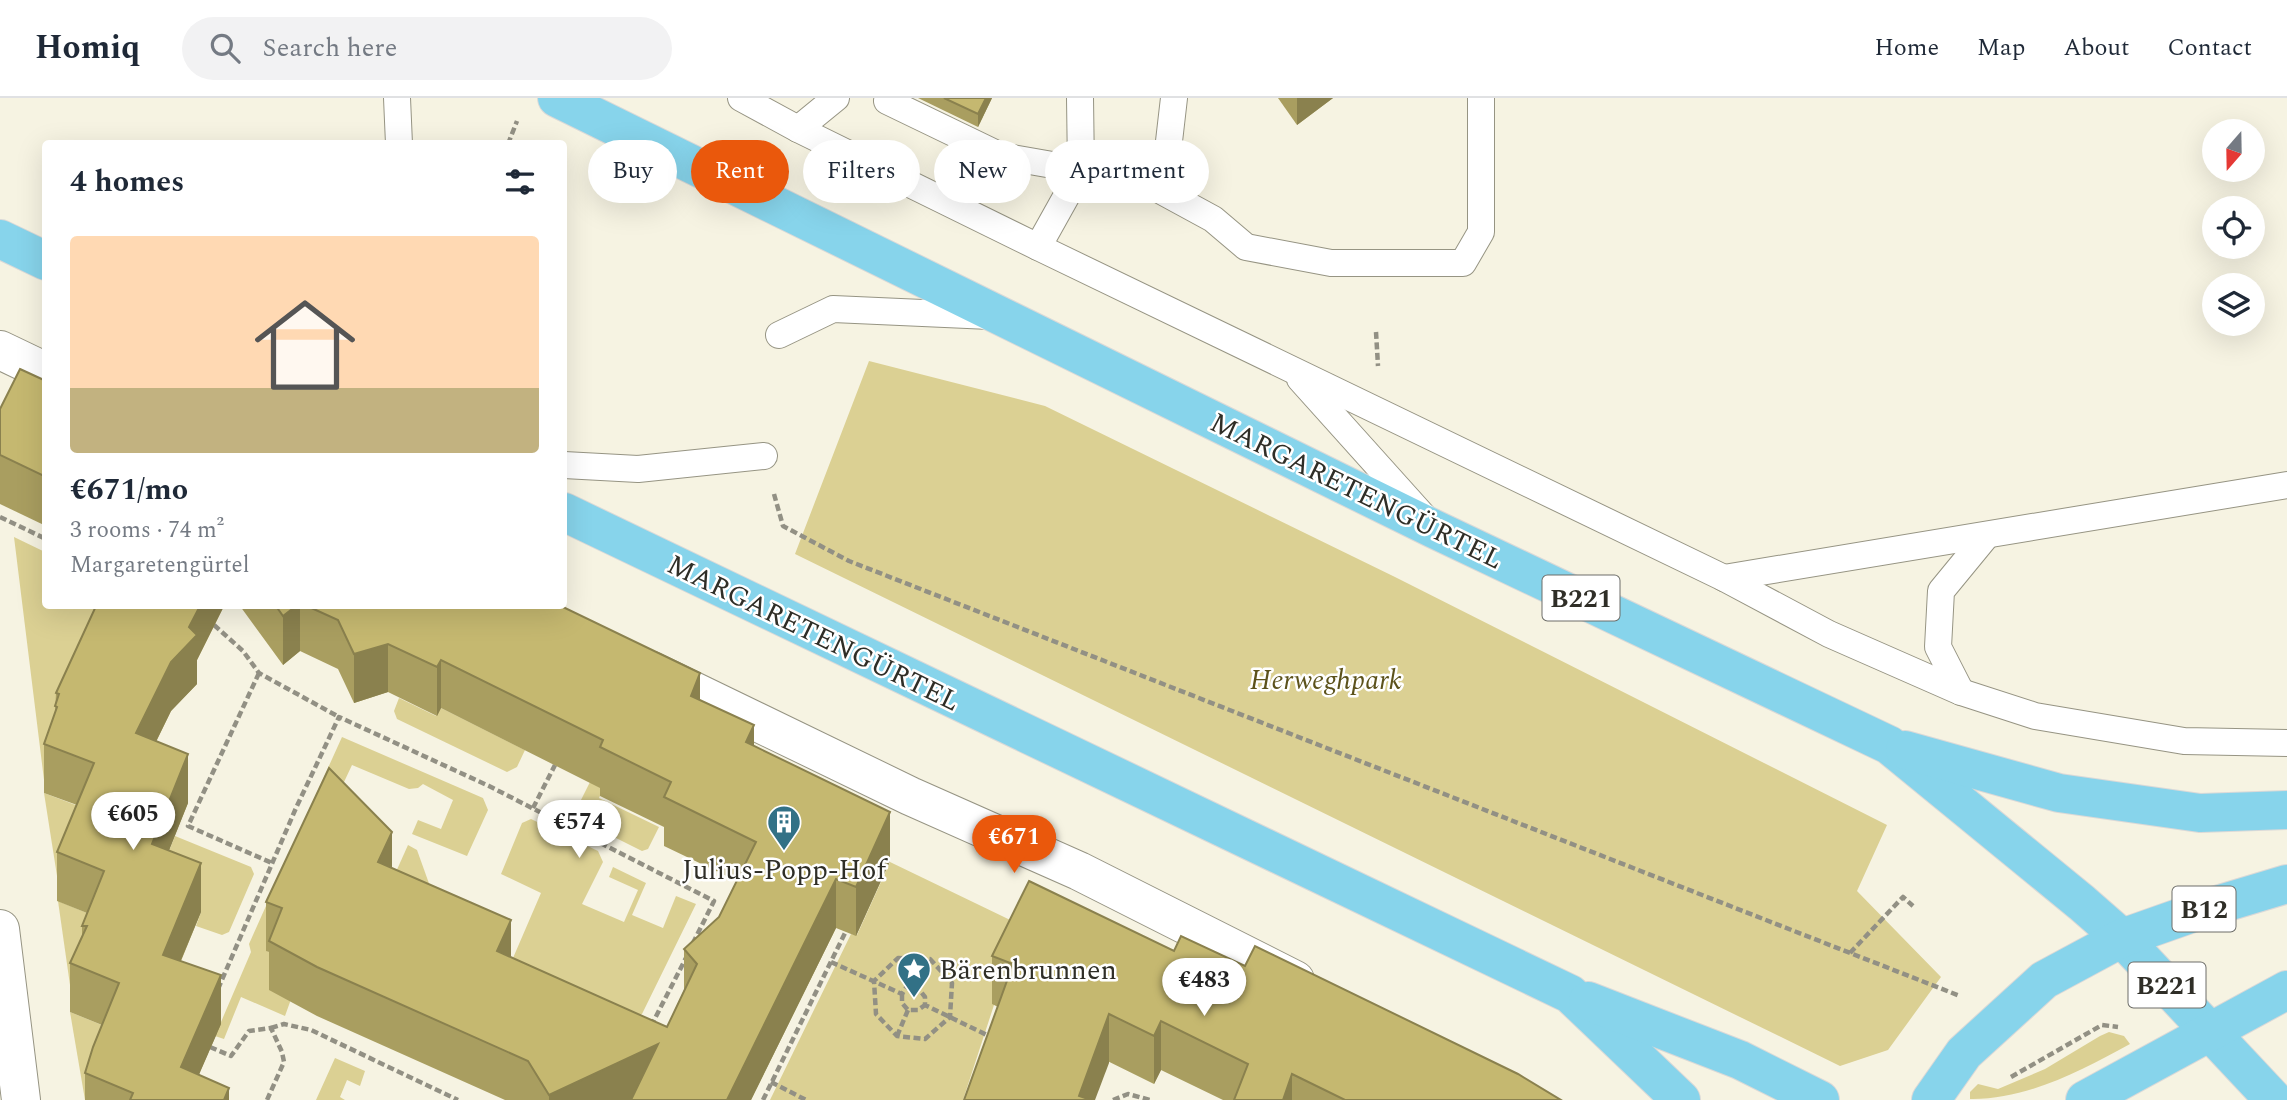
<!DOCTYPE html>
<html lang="en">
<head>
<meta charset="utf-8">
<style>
	:root { --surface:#fff; --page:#f2f2f3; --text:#1f2937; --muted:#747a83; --line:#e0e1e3; --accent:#ea580c }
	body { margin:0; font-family:Spectral,serif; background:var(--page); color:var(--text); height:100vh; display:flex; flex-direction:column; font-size:26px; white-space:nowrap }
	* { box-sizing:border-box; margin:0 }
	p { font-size:23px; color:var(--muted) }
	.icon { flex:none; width:38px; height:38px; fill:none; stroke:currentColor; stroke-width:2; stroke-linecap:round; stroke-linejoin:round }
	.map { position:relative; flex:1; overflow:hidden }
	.sheet { position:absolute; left:42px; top:42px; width:525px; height:469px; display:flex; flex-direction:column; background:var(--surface); border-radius:7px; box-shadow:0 7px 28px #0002 }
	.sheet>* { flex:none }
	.hud { position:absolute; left:588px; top:42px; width:665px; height:63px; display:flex; gap:14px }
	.needle { width:46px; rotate:200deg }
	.controls { position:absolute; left:2202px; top:21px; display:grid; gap:14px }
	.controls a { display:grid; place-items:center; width:63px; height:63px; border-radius:50%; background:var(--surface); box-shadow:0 7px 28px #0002; font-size:35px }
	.price { position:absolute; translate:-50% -60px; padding:0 16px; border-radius:24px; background:#fff; color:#222; font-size:23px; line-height:46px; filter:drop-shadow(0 2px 4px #0008) }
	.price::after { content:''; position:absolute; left:50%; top:42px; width:21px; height:16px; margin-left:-10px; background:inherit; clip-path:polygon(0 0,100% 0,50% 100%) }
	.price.selected { background:var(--accent); color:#fff }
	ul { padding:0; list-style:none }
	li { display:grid; align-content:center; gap:14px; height:371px; padding:0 28px }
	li+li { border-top:2px solid var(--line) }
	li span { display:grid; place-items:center; height:217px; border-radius:7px; color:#555 }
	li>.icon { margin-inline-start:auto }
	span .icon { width:126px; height:126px; fill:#fffc; stroke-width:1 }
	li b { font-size:30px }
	h2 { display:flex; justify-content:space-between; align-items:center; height:84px; padding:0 28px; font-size:30px }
	.tag { padding:0 24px; border-radius:32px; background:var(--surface); box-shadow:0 7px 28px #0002; font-size:24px; line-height:63px }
	.tag.selected { background:var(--accent); color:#fff }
	header { display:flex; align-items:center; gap:42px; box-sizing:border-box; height:98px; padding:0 35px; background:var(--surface); border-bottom:2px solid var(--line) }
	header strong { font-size:33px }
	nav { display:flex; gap:38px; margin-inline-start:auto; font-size:24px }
	.search { width:490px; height:63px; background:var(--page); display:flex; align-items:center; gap:18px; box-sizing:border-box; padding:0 24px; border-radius:38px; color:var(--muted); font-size:26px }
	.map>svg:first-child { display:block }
	.green { fill:#dbd093 }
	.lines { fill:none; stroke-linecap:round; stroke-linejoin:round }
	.lane-casing { stroke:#969483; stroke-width:28 }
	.street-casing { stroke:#969483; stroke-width:40 }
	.primary-casing { stroke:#dad9d8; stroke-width:40 }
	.path { stroke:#929084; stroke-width:4.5; stroke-dasharray:7 3.5; stroke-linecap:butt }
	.lane { stroke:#fff; stroke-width:26 }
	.street { stroke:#fff; stroke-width:38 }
	.primary { stroke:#87d4eb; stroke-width:38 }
	.wall { fill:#a99e60 }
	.shaded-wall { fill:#8a814e }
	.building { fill:#c5b870; stroke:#8a814e; stroke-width:2 }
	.labels { text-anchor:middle; stroke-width:5; stroke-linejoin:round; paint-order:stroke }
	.shield { fill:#fff; stroke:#6d6d68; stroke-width:2 }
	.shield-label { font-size:26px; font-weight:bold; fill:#2f2e27 }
	.street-label { font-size:28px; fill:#2f2e27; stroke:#fff }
	.park-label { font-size:28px; font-style:italic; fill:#5c521b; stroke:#fff }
	.poi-label { font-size:28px; fill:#2f2e27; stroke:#fff }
</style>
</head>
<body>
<header>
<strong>Homiq</strong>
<div class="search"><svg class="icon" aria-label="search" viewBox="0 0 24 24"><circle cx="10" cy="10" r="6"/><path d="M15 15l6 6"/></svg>Search here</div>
<nav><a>Home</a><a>Map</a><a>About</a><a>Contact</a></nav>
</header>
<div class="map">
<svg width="2287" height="1002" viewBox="0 0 2287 1002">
	<rect width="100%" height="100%" fill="#f6f3e2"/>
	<g class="green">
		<path d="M869,263L1045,308L1395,479L1887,727L1857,793L1941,879L1888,952L1840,968L795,456Z"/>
		<path d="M14,439L45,454L46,508H118L45,690Z"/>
		<path d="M399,600L436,618L441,610L525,652L517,669L507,674L397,621L394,613Z"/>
		<path d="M342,639L483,700L488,712L467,758L412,736L418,722L441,731L453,702L423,686L418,690L409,691L352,667L329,716L318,712H309Z"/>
		<path d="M590,684L603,691L599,700L659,729L648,751L642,753L578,721L575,714Z"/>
		<path d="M44,695L94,714L60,797Z"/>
		<path d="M531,721L598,753L603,764L582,806L624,824L638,792L609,779L613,769L646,785L632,817L663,830L676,798L696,806L642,916L632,919L513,860L541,795L501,776L522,725Z"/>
		<path d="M175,738L251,769L254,776L229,834L222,837L196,828L201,814L152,795Z"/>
		<path d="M296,741L267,853L282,859L295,890L285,918L241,899L224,941L215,938L251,854L249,846Z"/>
		<path d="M408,747L417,752L450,844L365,843Z"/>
		<path d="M890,764L1029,831L994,907L963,1002H770L851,836L857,837Z"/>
		<path d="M58,803L104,822L73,908Z"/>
		<path d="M70,914L119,934L85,1002Z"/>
		<path d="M2109,934L2124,938L2130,946C2082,972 2027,1002 1970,1001V994L1978,986L1998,991L2045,971L2100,938Z"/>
		<path d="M335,960L365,973L360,988L347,982L340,999L345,1002H316Z"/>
	</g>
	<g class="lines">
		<g class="lane-casing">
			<g id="lane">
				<path d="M397,0L399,46"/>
				<path d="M741,0L798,31L1038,149L1724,480L1829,536L1961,594L2035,618L2184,643L2287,645"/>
				<path d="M887,3L1001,58L1081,72L1156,90L1213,121L1246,149L1331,165H1463L1481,134V0"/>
				<path d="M798,31L836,0"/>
				<path d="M1156,90L1168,52L1174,0"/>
				<path d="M1038,149L1081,72L1080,0"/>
				<path d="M779,237L833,211L990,218"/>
				<path d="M1300,281L1424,419"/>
				<path d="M564,367L638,371L764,358"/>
				<path d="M1724,480L2287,387"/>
				<path d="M1961,594L1938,549L1941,493L1987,437"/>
			</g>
		</g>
		<g class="street-casing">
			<g id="street">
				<path d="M0,252L46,274"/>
				<path d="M652,573L910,698L1079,773L1295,882"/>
				<path d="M0,831L21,1002"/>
			</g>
		</g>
		<g class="primary-casing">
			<g id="primary">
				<path d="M557,0L1434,431L1889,647L2082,805L2122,840L2274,1002"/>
				<path d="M0,141L46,163"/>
				<path d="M564,414L1570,896L1681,1002"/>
				<path d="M1905,652L2059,695L2200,715L2287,712"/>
				<path d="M1588,903L1740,962L1820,1002"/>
				<path d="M1931,1002L1964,955L2044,882L2122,840L2207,810L2287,786"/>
				<path d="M2085,1002L2287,892"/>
			</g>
		</g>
		<g class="path">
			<path d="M508,46L517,23"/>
			<path d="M1376,234L1378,268"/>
			<path d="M774,396L783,428L849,463L1960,898"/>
			<path d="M0,419L46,441"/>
			<path d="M214,527L243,553L259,575L339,619"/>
			<path d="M259,575L188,728L272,765"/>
			<path d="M533,710L555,667"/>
			<path d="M1850,855L1903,799L1913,808"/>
			<path d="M898,860L930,861L952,885L950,919L925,941L897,938L876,916L874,883Z"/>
			<path d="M831,864L902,896L907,888L917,889L925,899V907L993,940"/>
			<path d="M917,889L930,861"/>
			<path d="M218,891L296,710L339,619L489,688L714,803L692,847"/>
			<path d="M902,896V905L908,912H918L925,907"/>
			<path d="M651,928L687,858"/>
			<path d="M271,930L284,926L311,932L458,1002"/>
			<path d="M897,938L908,912"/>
			<path d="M210,949L231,958L249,933L271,930L282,954L284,964L267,1002"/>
			<path d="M2011,979L2102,927L2118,929"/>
			<path d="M771,984L806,1002"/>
			<path d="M763,1002L846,833"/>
			<path d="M1113,1002L1128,996L1150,1002"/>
		</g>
		<use href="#lane" class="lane"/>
		<use href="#street" class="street"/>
		<use href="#primary" class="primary"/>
	</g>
	<g class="wall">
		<path d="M918,0H992L978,29Z"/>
		<path d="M1278,0H1333L1297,27Z"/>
		<path d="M46,283V428L0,406V311Z"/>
		<path d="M96,508H224L197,562V586L171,613L156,644L188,705L169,752L201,814L181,863L221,926L199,976L229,1002H85V975L102,927L70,914V865L82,841V828L87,815L57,803V754L77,707L44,695V646L55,616L56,595Z"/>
		<path d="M240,508H561L700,602L890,763L856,838L836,830L751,1002H505L317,918L269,892V854L266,853V804L392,770L511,859L667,929L684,892V851L719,819L737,783L664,748V729L600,698V690L441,610L437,618L388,594L354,605L338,571L300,553L283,567Z"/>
		<path d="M1174,853L1245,868L1561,1002H1223L1161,972L1154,986L992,906V858Z"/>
	</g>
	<g class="shaded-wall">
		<path d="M986,0H992L978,29V16Z"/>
		<path d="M1297,0H1333L1297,27Z"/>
		<path d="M200,508H224L197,562V586L171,613L136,684V635Z"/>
		<path d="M296,508H300V553L283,567V518Z"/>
		<path d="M388,546V594L354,605V556Z"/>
		<path d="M441,562V610L437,618V569Z"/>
		<path d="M700,575V624L691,598Z"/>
		<path d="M754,627V676L746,644Z"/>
		<path d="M188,656V705L152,795V746Z"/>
		<path d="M890,714V763L856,838V789Z"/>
		<path d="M392,734V783L378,764Z"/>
		<path d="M201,765V814L163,905V857Z"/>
		<path d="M836,781V830L751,1002H727Z"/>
		<path d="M511,822V871L497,853Z"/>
		<path d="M221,877V926L188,1002L181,969Z"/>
		<path d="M1109,916V965L1095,1002H1079V998Z"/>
		<path d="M1161,923V972L1154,986V938Z"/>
		<path d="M658,946L643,1002H549V997Z"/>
		<path d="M1292,976V1002H1283Z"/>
		<path d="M229,990V1002H224Z"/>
	</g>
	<g class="building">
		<path d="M944,0H986L978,16Z"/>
		<path d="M20,271L46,283V379L0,357V311Z"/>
		<path d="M96,508H200L189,529L197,537L171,564L136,635L188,656L152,746L201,765L163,857L221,877L181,969L229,990L224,1002H130L133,995L85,975L93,949L119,885L70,865L87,828H82L104,773L57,754L94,665L44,646L57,609L55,608L59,596L56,595Z"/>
		<path d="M276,508H296L283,518Z"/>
		<path d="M307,508H561L700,575L691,598L754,627L746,644L890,714L856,789L836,781L727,1002H631L658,946L549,997L528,963L317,869L269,843L282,810L266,804L329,670L392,734L378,764L511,822L497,853L667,929L697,866L684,851L719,819L756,744L664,699L671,684L600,649L603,642L441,562L437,569L388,546L354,556L338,522Z"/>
		<path d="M1029,783L1174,853L1181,838L1245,868L1255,848L1518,976L1561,1002H1345L1292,976L1283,1002H1234L1248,966L1161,923L1154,938L1109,916L1079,998L1091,1002H964L1013,866L992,858Z"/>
	</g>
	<defs>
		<g id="building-pin" transform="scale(1.75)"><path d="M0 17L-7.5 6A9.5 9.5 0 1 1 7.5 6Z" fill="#327186" stroke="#fff"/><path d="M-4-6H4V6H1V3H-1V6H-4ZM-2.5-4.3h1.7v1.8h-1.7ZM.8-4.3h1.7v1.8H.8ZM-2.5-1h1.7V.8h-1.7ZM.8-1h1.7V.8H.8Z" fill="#fff"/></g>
		<g id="sight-pin" transform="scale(1.75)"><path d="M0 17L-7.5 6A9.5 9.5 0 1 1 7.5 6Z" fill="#327186" stroke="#fff"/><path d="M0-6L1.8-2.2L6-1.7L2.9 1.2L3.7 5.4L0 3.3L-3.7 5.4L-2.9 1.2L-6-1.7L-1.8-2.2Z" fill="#fff"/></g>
	</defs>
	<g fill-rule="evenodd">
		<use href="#building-pin" x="784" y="724"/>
		<use href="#sight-pin" x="914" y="871"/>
	</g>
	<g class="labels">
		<g class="shield">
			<rect x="1542.5" y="477.5" width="77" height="45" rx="5"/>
			<rect x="2172.5" y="788.5" width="63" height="45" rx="5"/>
			<rect x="2128.5" y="864.5" width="77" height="45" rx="5"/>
		</g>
		<g class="shield-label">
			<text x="1581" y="509">B221</text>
			<text x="2204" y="820">B12</text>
			<text x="2167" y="896">B221</text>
		</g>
		<g class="street-label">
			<text transform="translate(1357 392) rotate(26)" y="10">MARGARETENGÜRTEL</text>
			<text transform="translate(814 534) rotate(26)" y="10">MARGARETENGÜRTEL</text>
		</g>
		<g class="park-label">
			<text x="1326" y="591">Herweghpark</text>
		</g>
		<g class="poi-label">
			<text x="784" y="781">Julius-Popp-Hof</text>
			<text x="939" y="881" text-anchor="start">Bärenbrunnen</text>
		</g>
	</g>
</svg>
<div class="controls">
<a><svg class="needle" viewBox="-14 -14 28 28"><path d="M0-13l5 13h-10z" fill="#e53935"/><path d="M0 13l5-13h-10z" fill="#747a83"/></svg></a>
<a><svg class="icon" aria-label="locate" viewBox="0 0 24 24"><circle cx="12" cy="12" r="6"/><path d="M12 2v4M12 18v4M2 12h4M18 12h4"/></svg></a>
<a><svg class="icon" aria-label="layers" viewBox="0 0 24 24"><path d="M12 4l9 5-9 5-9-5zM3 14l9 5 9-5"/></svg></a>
</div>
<b class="price" style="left:133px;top:754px">€605</b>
<b class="price" style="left:579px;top:762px">€574</b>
<b class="price selected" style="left:1014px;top:777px">€671</b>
<b class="price" style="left:1204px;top:920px">€483</b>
<div class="hud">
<a class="tag">Buy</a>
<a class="tag selected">Rent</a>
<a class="tag">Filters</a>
<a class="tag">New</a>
<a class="tag">Apartment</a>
</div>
<section class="sheet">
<h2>4 homes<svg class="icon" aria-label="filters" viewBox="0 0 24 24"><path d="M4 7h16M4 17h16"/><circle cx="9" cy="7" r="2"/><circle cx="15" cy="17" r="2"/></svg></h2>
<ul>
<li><span style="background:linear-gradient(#ffd9b3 70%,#c2b280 0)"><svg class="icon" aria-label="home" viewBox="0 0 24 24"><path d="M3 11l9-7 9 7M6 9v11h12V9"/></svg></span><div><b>€671/mo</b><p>3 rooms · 74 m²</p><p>Margaretengürtel</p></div></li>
</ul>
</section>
</div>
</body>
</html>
